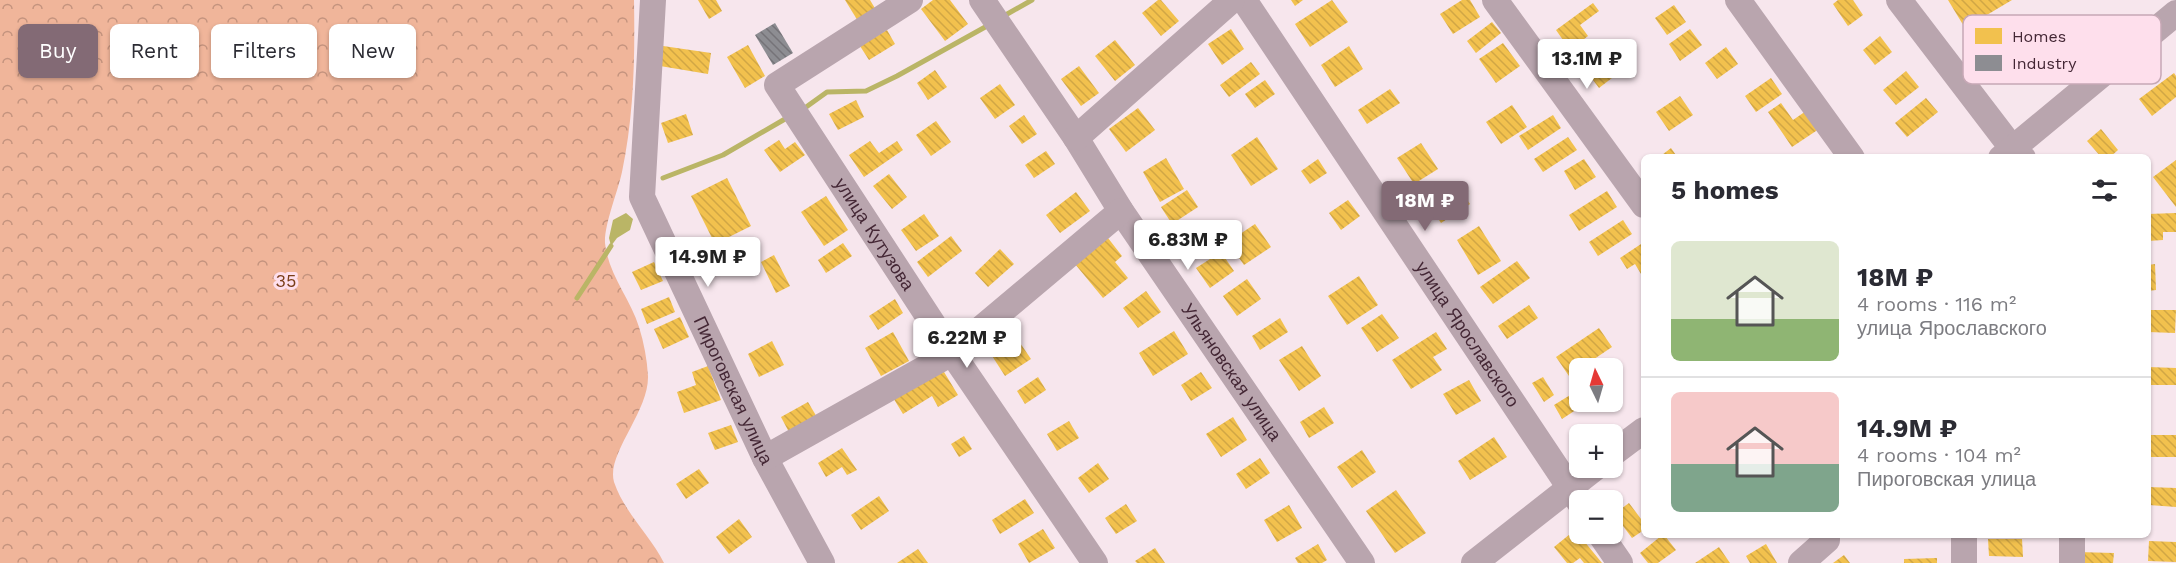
<!DOCTYPE html>
<html lang="en">
<head>
<meta charset="utf-8">
<style>
	:root { --surface:#fff; --page:#f2f2f3; --text:#2b2b33; --muted:#7c7c81; --line:#e1e1e2; --accent:#836a75 }
	body { margin:0; font-family:"Work Sans",sans-serif; background:var(--page); color:var(--text); height:100vh; display:flex; flex-direction:column; font-size:22px; white-space:nowrap }
	* { box-sizing:border-box; margin:0 }
	p { font-size:20px; color:var(--muted) }
	.icon { flex:none; width:33px; height:33px; fill:none; stroke:currentColor; stroke-width:2; stroke-linecap:round; stroke-linejoin:round }
	.map { position:relative; flex:1; overflow:hidden }
	.drawer { position:absolute; left:1641px; top:154px; width:510px; height:384px; display:flex; flex-direction:column; background:var(--surface); border-radius:9px; box-shadow:0 2px 4px #0004 }
	.drawer>* { flex:none }
	.hud { position:absolute; left:18px; top:24px; width:570px; height:54px; display:flex; gap:12px }
	.needle { width:39px; rotate:355deg }
	.buttons { position:absolute; left:1569px; top:358px; display:grid; gap:12px }
	.buttons a { display:grid; place-items:center; width:54px; height:54px; border-radius:9px; background:var(--surface); box-shadow:0 2px 4px #0004; font-size:30px }
	.price { position:absolute; translate:-50% -51px; padding:0 14px; border-radius:6px; background:#fff; color:#222; font-size:20px; line-height:39px; filter:drop-shadow(0 2px 3px #0008) }
	.price::after { content:''; position:absolute; left:50%; top:36px; width:18px; height:14px; margin-left:-9px; background:inherit; clip-path:polygon(0 0,100% 0,50% 100%) }
	.price.on { background:var(--accent); color:#fff }
	ul { padding:0; list-style:none }
	li { display:flex; align-items:center; gap:18px; height:150px; padding:0 30px }
	li+li { border-top:2px solid var(--line) }
	li span { display:grid; place-items:center; flex:none; width:168px; height:120px; border-radius:9px; color:#555 }
	li>.icon { margin-inline-start:auto }
	span .icon { width:72px; height:72px; fill:#fffc; stroke-width:1 }
	li b { font-size:26px }
	h2 { display:flex; justify-content:space-between; align-items:center; height:72px; padding:0 30px; font-size:26px }
	.chip { padding:0 21px; border-radius:9px; background:var(--surface); box-shadow:0 2px 4px #0004; font-size:21px; line-height:54px }
	.chip.on { background:var(--accent); color:#fff }
	.map>svg:first-child { display:block }
	.forest { fill:url(#forest-crowns) }
	.water { fill:#bab566 }
	.homes { fill:url(#homes-back-hatch) }
	.industry { fill:url(#industry-back-hatch) }
	.lines { fill:none; stroke-linecap:round; stroke-linejoin:round }
	.stream { stroke:#bab566; stroke-width:5 }
	.minor { stroke:#b9a5ae; stroke-width:26 }
	.labels { text-anchor:middle; stroke-width:6; stroke-linejoin:round; paint-order:stroke }
	.street-label { font-size:18px; fill:#442735; stroke:#fedfec }
	.park-label { font-size:18px; fill:#7b3e18; stroke:#fedfec }
	.key { fill:#fedfec; stroke:#c6a8b5; stroke-width:1.5 }
	.key-label { font-size:16px; fill:#442735 }
</style>
</head>
<body>
<div class="map">
<svg width="2176" height="563" viewBox="0 0 2176 563">
	<defs>
		<pattern id="forest-crowns" width="20" height="18" patternUnits="userSpaceOnUse" patternTransform="scale(1.5)"><rect width="20" height="18" fill="#f0b59a"/><path d="M2 6a3 3 0 1 1 6 0M12 15a3 3 0 1 1 6 0" fill="none" stroke="#c4937e"/></pattern>
		<pattern id="homes-back-hatch" width="6" height="6" patternUnits="userSpaceOnUse" patternTransform="scale(1.5)"><rect width="6" height="6" fill="#f2c14e"/><path d="M-1 5l2 2M0 0l6 6M5-1l2 2" fill="none" stroke="#d1a645"/></pattern>
		<pattern id="industry-back-hatch" width="6" height="6" patternUnits="userSpaceOnUse" patternTransform="scale(1.5)"><rect width="6" height="6" fill="#8d8d92"/><path d="M-1 5l2 2M0 0l6 6M5-1l2 2" fill="none" stroke="#757378"/></pattern>
	</defs>
	<rect width="100%" height="100%" fill="#f7e6ed"/>
	<path class="forest" d="M0,0H634C635,58 634,115 622,172C618,191 604,225 605,243C608,274 630,298 639,327C644,343 647,359 648,376C649,412 606,454 614,482C624,512 650,535 664,563H0Z"/>
	<path class="water" d="M626,213L633,219L630,230L617,238L611,246L609,238L613,220Z"/>
	<g class="homes">
		<path d="M698,0H716L722,11L709,19Z"/>
		<path d="M845,0H870L879,15L861,26Z"/>
		<path d="M933,0H950L968,24L945,41L921,9Z"/>
		<path d="M1158,0H1161L1179,21L1161,36L1142,13Z"/>
		<path d="M1291,0H1303L1295,6Z"/>
		<path d="M1332,0L1348,22L1310,47L1295,24Z"/>
		<path d="M1462,0H1470L1480,17L1453,34L1440,14Z"/>
		<path d="M1838,0H1853L1863,15L1848,26L1833,4Z"/>
		<path d="M1948,0H2012L1965,28Z"/>
		<path d="M1593,3L1599,11L1580,25L1588,36L1570,50L1556,30Z"/>
		<path d="M1674,5L1686,22L1667,35L1655,18Z"/>
		<path d="M1492,22L1501,33L1476,53L1467,41Z"/>
		<path d="M1231,29L1244,49L1222,65L1208,44Z"/>
		<path d="M1690,29L1702,45L1680,61L1669,44Z"/>
		<path d="M887,30L895,44L869,60L860,46Z"/>
		<path d="M1880,36L1892,52L1875,65L1863,50Z"/>
		<path d="M1115,40L1135,65L1115,81L1095,56Z"/>
		<path d="M1503,43L1520,66L1496,83L1479,59Z"/>
		<path d="M748,45L765,76L745,88L727,57Z"/>
		<path d="M663,46L711,53L708,74L660,66Z"/>
		<path d="M1349,46L1363,69L1335,87L1321,65Z"/>
		<path d="M1726,47L1738,64L1717,79L1705,63Z"/>
		<path d="M1609,56L1621,71L1599,88L1587,72Z"/>
		<path d="M1251,62L1260,74L1229,97L1220,85Z"/>
		<path d="M1079,66L1099,93L1081,106L1061,79Z"/>
		<path d="M935,70L947,87L928,100L917,83Z"/>
		<path d="M1906,71L1919,87L1896,105L1883,90Z"/>
		<path d="M2174,73L2176,76V97L2152,116L2139,99Z"/>
		<path d="M1771,78L1782,94L1756,112L1745,96Z"/>
		<path d="M1265,80L1275,94L1255,108L1245,94Z"/>
		<path d="M1000,84L1015,105L995,119L980,98Z"/>
		<path d="M1390,89L1400,103L1367,124L1358,110Z"/>
		<path d="M1680,96L1693,115L1669,131L1656,112Z"/>
		<path d="M1926,98L1938,112L1907,137L1895,123Z"/>
		<path d="M856,100L864,117L838,130L829,114Z"/>
		<path d="M1781,103L1793,120L1806,111L1819,129L1792,147L1768,112Z"/>
		<path d="M1512,105L1527,127L1501,144L1486,122Z"/>
		<path d="M1138,108L1155,130L1126,152L1109,129Z"/>
		<path d="M686,114L693,135L668,143L661,123Z"/>
		<path d="M1024,115L1037,134L1022,144L1009,126Z"/>
		<path d="M1553,115L1561,128L1528,150L1519,136Z"/>
		<path d="M936,121L951,142L931,156L916,135Z"/>
		<path d="M2101,129L2118,150L2109,158H2102L2087,141Z"/>
		<path d="M1257,137L1278,169L1251,186L1231,155Z"/>
		<path d="M1568,137L1577,150L1543,172L1534,159Z"/>
		<path d="M779,140L785,149L795,142L805,155L780,172L764,150Z"/>
		<path d="M870,141L879,153L897,141L903,150L864,177L849,155Z"/>
		<path d="M1421,143L1438,169L1414,184L1397,158Z"/>
		<path d="M1671,148L1678,158H1658Z"/>
		<path d="M1046,151L1055,164L1034,178L1025,165Z"/>
		<path d="M1166,158L1184,189L1160,202L1143,172Z"/>
		<path d="M1318,159L1327,173L1310,184L1301,171Z"/>
		<path d="M1584,159L1596,177L1575,190L1564,171Z"/>
		<path d="M2176,160V207L2153,177Z"/>
		<path d="M889,174L907,197L892,209L873,186Z"/>
		<path d="M727,178L751,226L715,244L691,196Z"/>
		<path d="M1456,184L1470,204L1441,223L1428,203Z"/>
		<path d="M1187,190L1198,207L1172,224L1161,207Z"/>
		<path d="M1607,191L1617,207L1579,231L1569,215Z"/>
		<path d="M1076,192L1090,211L1060,233L1046,215Z"/>
		<path d="M826,196L848,230L824,246L801,212Z"/>
		<path d="M1348,200L1360,216L1341,230L1329,213Z"/>
		<path d="M2176,213V232H2163V240L2148,241V214Z"/>
		<path d="M924,214L939,236L916,251L901,230Z"/>
		<path d="M1623,220L1632,234L1598,256L1589,242Z"/>
		<path d="M1194,223L1204,239L1189,248L1179,233Z"/>
		<path d="M1255,224L1271,247L1244,265L1228,242Z"/>
		<path d="M1479,226L1501,261L1478,275L1457,240Z"/>
		<path d="M951,236L962,251L928,277L917,262Z"/>
		<path d="M1108,238L1122,256L1115,262L1128,278L1103,298L1075,264Z"/>
		<path d="M1644,242V279L1635,264L1627,269L1620,258Z"/>
		<path d="M843,243L852,256L826,273L818,260Z"/>
		<path d="M1000,249L1014,264L988,287L975,273Z"/>
		<path d="M1221,252L1234,271L1210,288L1196,268Z"/>
		<path d="M774,255L790,286L776,293L761,262Z"/>
		<path d="M1517,261L1530,278L1493,304L1480,287Z"/>
		<path d="M654,262L663,281L641,290L632,272Z"/>
		<path d="M2155,264L2156,290L2148,291V265Z"/>
		<path d="M1359,276L1378,305L1347,325L1328,296Z"/>
		<path d="M1247,279L1261,299L1237,316L1223,296Z"/>
		<path d="M1146,291L1161,312L1138,328L1123,308Z"/>
		<path d="M669,297L675,312L647,324L641,309Z"/>
		<path d="M895,299L903,313L878,330L869,316Z"/>
		<path d="M1529,305L1538,318L1507,339L1498,326Z"/>
		<path d="M2148,310H2176L2175,333L2148,332Z"/>
		<path d="M1382,314L1399,338L1377,352L1361,328Z"/>
		<path d="M680,317L689,337L663,349L654,329Z"/>
		<path d="M1280,318L1288,332L1260,350L1252,336Z"/>
		<path d="M1599,328L1612,347L1569,376L1556,357Z"/>
		<path d="M1012,331L1031,359L1005,376L987,348Z"/>
		<path d="M1174,331L1188,354L1153,376L1139,353Z"/>
		<path d="M893,332L909,361L881,376L865,348Z"/>
		<path d="M1436,332L1447,349L1433,357L1442,370L1411,389L1392,360Z"/>
		<path d="M772,341L784,365L759,377L748,354Z"/>
		<path d="M1302,346L1321,376L1299,391L1279,360Z"/>
		<path d="M708,366L721,400L684,413L677,392L696,385L692,372Z"/>
		<path d="M941,367L958,395L938,407L932,396L903,414L892,396Z"/>
		<path d="M2148,367L2176,368V385H2148Z"/>
		<path d="M1201,372L1212,388L1191,401L1181,385Z"/>
		<path d="M1038,377L1046,390L1025,404L1017,391Z"/>
		<path d="M1543,377L1554,395L1544,402L1532,383Z"/>
		<path d="M1469,380L1481,401L1456,415L1443,394Z"/>
		<path d="M1580,389V402H1588L1562,419L1554,405Z"/>
		<path d="M808,402L818,419L790,434L781,417Z"/>
		<path d="M1324,407L1334,423L1309,438L1300,422Z"/>
		<path d="M1233,417L1247,440L1221,457L1206,434Z"/>
		<path d="M1069,421L1079,438L1057,451L1047,434Z"/>
		<path d="M731,425L738,442L715,450L708,433Z"/>
		<rect x="2149" y="435" width="27" height="22"/>
		<path d="M964,436L972,449L959,457L951,444Z"/>
		<path d="M1494,437L1507,457L1470,480L1458,461Z"/>
		<path d="M842,448L857,470L847,475L842,467L826,477L818,463Z"/>
		<path d="M1362,450L1376,472L1352,488L1337,467Z"/>
		<path d="M1260,458L1270,473L1246,489L1236,474Z"/>
		<path d="M1098,463L1109,479L1089,493L1078,478Z"/>
		<path d="M699,469L709,483L686,499L676,484Z"/>
		<path d="M2148,487L2176,488V507L2149,505Z"/>
		<path d="M1396,490L1426,533L1395,553L1366,511Z"/>
		<path d="M879,496L889,511L861,530L851,515Z"/>
		<path d="M1025,499L1034,513L1000,534L992,520Z"/>
		<path d="M1629,503L1644,523V530L1632,538L1614,514Z"/>
		<path d="M1126,504L1137,521L1116,534L1105,518Z"/>
		<path d="M1289,505L1302,528L1277,542L1264,520Z"/>
		<path d="M739,519L752,537L729,554L716,537Z"/>
		<path d="M1043,529L1055,548L1029,563L1018,544Z"/>
		<path d="M1575,530L1602,563H1584L1580,558L1573,563H1567L1554,547Z"/>
		<path d="M1661,536H1665L1676,550L1658,563H1648L1640,553Z"/>
		<path d="M1988,539H2022L2023,557L1989,556Z"/>
		<path d="M2149,541L2176,542V562L2148,561Z"/>
		<path d="M1318,544L1327,560L1322,563H1298L1295,558Z"/>
		<path d="M1766,544L1777,563H1750L1746,556Z"/>
		<path d="M1719,547L1730,563H1695Z"/>
		<path d="M1155,548L1165,563H1137L1135,561Z"/>
		<path d="M918,549L928,563H897Z"/>
		<path d="M2077,552L2114,553L2113,563H2076Z"/>
		<path d="M1844,555L1850,563H1833Z"/>
		<path d="M1937,558V563H1904V559Z"/>
	</g>
	<path class="industry" d="M775,23L793,53L773,65L755,35Z"/>
	<g class="lines">
		<g class="stream">
			<path d="M1002,17L1032,0"/>
			<path d="M802,110L827,92L866,91L897,76L987,26"/>
			<path d="M663,178L723,155L785,119"/>
			<path d="M577,298L611,246"/>
		</g>
		<g class="minor">
			<path id="s1" d="M653,0L642,197L765,458L822,563"/>
			<path id="s2" d="M910,0L777,85L952,353L1095,563"/>
			<path id="s3" d="M982,0L1076,138L1121,211L1362,563"/>
			<path id="s4" d="M1244,0L1580,503"/>
			<path d="M1495,0L1644,205"/>
			<path d="M1738,0L1852,158"/>
			<path d="M1899,0L2012,148L2023,158"/>
			<path d="M1076,138L1232,0"/>
			<path d="M2001,158L2176,13"/>
			<path d="M1612,454L1644,430"/>
			<path d="M765,458L952,353L1121,211"/>
			<path d="M1600,534L1620,563"/>
			<path d="M1964,536V563"/>
			<path d="M1474,563L1595,468"/>
			<path d="M1801,563L1827,540V536"/>
			<path d="M2072,563V536"/>
		</g>
	</g>
	<g class="labels">
		<g class="street-label">
			<text dy="6" stroke="none"><textPath href="#s2" startOffset="336">улица Кутузова</textPath></text>
			<text dy="6" stroke="none"><textPath href="#s4" startOffset="402">улица Ярославского</textPath></text>
			<text dy="6" stroke="none"><textPath href="#s3" startOffset="448">Ульяновская улица</textPath></text>
			<text dy="6" stroke="none"><textPath href="#s1" startOffset="411">Пироговская улица</textPath></text>
		</g>
		<g class="park-label">
			<text x="286" y="287">35</text>
		</g>
	</g>
	<rect x="1963" y="15" width="198" height="69" rx="9" class="key"/>
	<rect x="1975" y="28" width="27" height="16" fill="#f2c14e"/>
	<rect x="1975" y="55" width="27" height="16" fill="#8d8d92"/>
	<g class="key-label">
		<text x="2012" y="42">Homes</text>
		<text x="2012" y="69">Industry</text>
	</g>
</svg>
<div class="buttons">
<a><svg class="needle" viewBox="-14 -14 28 28"><path d="M0-13l5 13h-10z" fill="#e53935"/><path d="M0 13l5-13h-10z" fill="#7c7c81"/></svg></a>
<a>+</a>
<a>−</a>
</div>
<b class="price" style="left:1587px;top:90px">13.1M ₽</b>
<b class="price on" style="left:1425px;top:232px">18M ₽</b>
<b class="price" style="left:1188px;top:271px">6.83M ₽</b>
<b class="price" style="left:708px;top:288px">14.9M ₽</b>
<b class="price" style="left:967px;top:369px">6.22M ₽</b>
<div class="hud">
<a class="chip on">Buy</a>
<a class="chip">Rent</a>
<a class="chip">Filters</a>
<a class="chip">New</a>
</div>
<section class="drawer">
<h2>5 homes<svg class="icon" aria-label="filters" viewBox="0 0 24 24"><path d="M4 7h16M4 17h16"/><circle cx="9" cy="7" r="2"/><circle cx="15" cy="17" r="2"/></svg></h2>
<ul>
<li><span style="background:linear-gradient(#dfe7d0 65%,#8fb573 0)"><svg class="icon" aria-label="home" viewBox="0 0 24 24"><path d="M3 11l9-7 9 7M6 9v11h12V9"/></svg></span><div><b>18M ₽</b><p>4 rooms · 116 m²</p><p>улица Ярославского</p></div></li>
<li><span style="background:linear-gradient(#f6c9c9 60%,#7fa58c 0)"><svg class="icon" aria-label="home" viewBox="0 0 24 24"><path d="M3 11l9-7 9 7M6 9v11h12V9"/></svg></span><div><b>14.9M ₽</b><p>4 rooms · 104 m²</p><p>Пироговская улица</p></div></li>
</ul>
</section>
</div>
</body>
</html>
